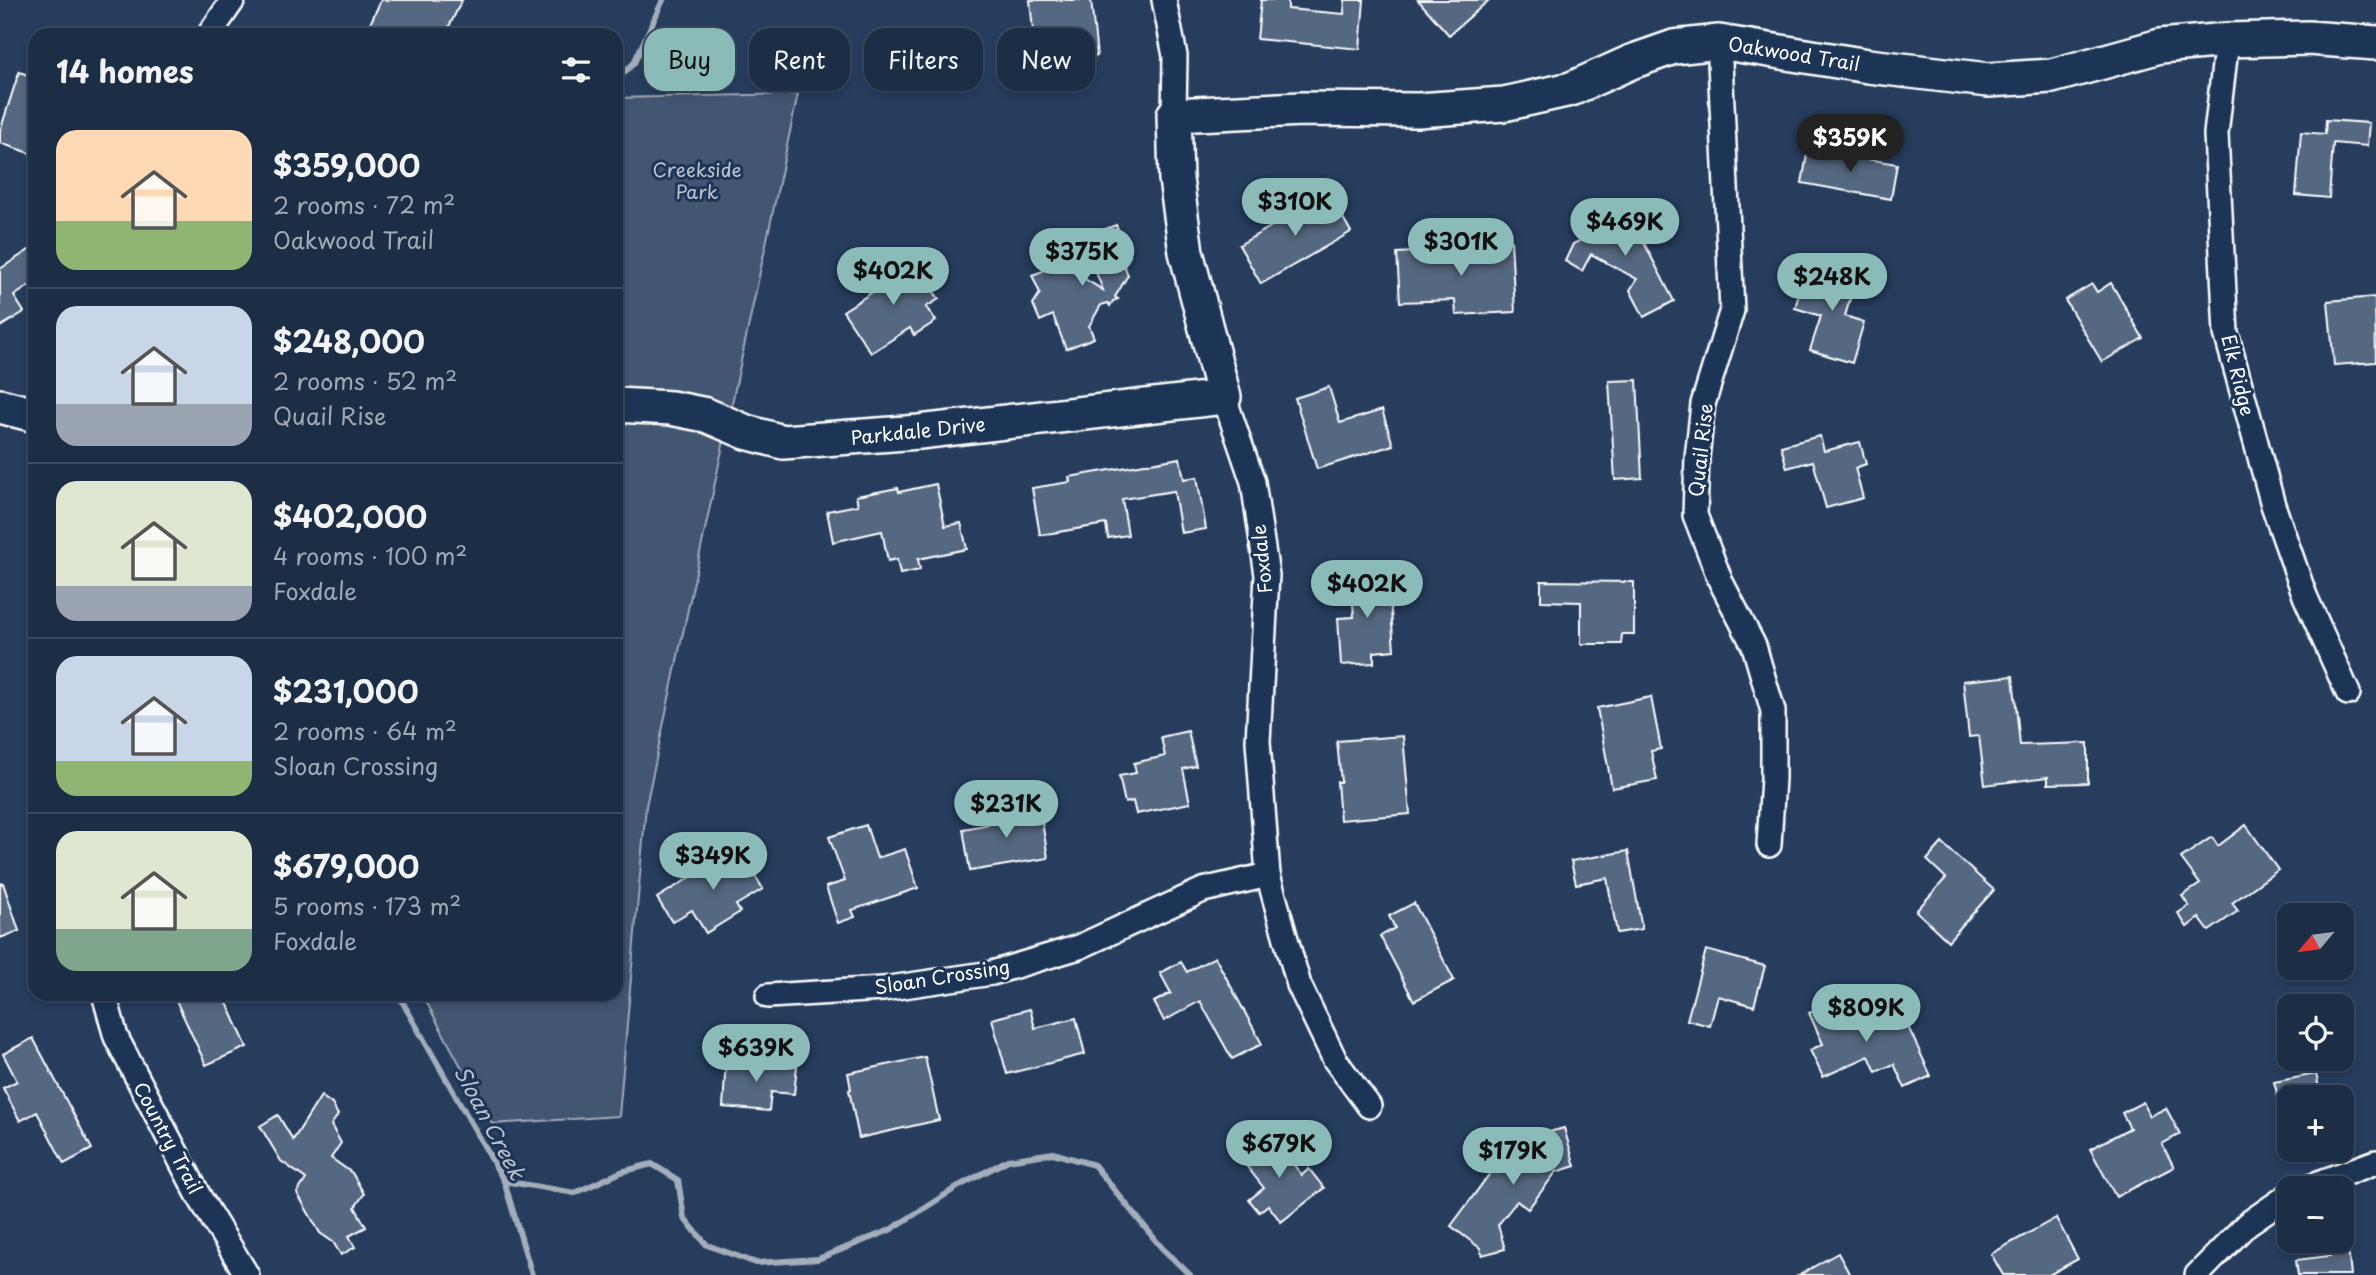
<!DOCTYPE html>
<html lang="en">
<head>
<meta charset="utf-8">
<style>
	:root { --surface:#1c2e46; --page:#293a51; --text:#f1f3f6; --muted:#a0a8b3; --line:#3a4a5f; --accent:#8bbbb9 }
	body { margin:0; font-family:"Playpen Sans",sans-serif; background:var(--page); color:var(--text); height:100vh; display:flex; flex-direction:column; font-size:26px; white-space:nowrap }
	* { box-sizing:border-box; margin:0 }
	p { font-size:23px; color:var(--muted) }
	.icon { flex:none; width:38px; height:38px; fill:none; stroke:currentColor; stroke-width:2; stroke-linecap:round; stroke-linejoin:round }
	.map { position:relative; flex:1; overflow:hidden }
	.sheet { position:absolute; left:28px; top:28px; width:595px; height:973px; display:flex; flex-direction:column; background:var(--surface); border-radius:21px; box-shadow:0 4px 10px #0003,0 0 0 2px var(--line) }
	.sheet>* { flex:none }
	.hud { position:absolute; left:644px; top:28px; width:665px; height:63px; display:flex; gap:14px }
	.needle { width:46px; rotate:241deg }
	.fabs { position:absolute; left:2277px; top:903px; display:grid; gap:14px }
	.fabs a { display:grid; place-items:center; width:77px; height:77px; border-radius:14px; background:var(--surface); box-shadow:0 4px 10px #0003,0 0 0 2px var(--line); font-size:35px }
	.price { position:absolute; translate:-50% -60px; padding:0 16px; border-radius:24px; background:var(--accent); color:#111; font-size:23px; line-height:46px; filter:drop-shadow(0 2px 4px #0008) }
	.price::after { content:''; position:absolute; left:50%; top:42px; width:21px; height:16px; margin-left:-10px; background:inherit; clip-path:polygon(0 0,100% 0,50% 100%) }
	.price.current { background:#222; color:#fff }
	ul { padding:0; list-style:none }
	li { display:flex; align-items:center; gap:21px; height:175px; padding:0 28px }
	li+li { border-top:2px solid var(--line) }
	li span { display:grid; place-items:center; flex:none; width:196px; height:140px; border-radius:21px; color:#555 }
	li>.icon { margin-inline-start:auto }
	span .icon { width:84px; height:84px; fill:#fffc; stroke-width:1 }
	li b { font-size:30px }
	h2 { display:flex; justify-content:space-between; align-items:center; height:84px; padding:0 28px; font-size:30px }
	.chip { padding:0 24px; border-radius:21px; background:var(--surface); box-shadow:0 4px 10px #0003,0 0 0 2px var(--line); font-size:24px; line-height:63px }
	.chip.current { background:var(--accent); color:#111 }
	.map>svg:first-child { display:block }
	.green { fill:#425672; stroke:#a0aab8; stroke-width:2 }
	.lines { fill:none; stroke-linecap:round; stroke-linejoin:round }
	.stream { stroke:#a4aebb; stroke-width:6 }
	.building { fill:#556781; stroke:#fff; stroke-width:2 }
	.street-casing { stroke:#fff; stroke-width:28 }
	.secondary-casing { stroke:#fff; stroke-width:38 }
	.street { stroke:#1d3557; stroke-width:23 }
	.secondary { stroke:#1d3557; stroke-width:33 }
	.labels { text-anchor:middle; stroke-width:6; stroke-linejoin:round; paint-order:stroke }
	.street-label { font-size:19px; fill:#fff; stroke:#1d3557 }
	.park-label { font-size:19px; fill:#bdc4ce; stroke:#1d3557 }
	.water-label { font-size:21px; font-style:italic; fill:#bbc2cc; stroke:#1d3557 }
</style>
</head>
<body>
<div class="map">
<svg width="2376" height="1275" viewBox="0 0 2376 1275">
	<rect width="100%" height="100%" fill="#263d5e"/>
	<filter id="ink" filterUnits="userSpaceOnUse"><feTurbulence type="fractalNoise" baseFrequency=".0143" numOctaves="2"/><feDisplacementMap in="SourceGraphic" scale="14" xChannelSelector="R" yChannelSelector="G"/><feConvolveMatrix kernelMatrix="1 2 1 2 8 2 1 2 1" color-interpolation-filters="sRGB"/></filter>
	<g filter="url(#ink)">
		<path class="green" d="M798,94L646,806L619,1116L492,1124L422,994H616V98Z"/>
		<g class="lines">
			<g class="stream">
				<path d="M616,81L634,63L663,0"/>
				<path d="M398,994L504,1181L532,1275"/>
				<path d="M504,1181L575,1193L621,1172L652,1164L678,1180L684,1218L707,1245L756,1263L818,1259L890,1230L959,1186L1008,1160L1053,1153L1094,1165L1162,1248L1190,1275"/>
			</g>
		</g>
		<g class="building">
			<path d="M381,0H462L445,35H365Z"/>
			<path d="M1030,0H1091L1097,56L1036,62Z"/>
			<path d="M1261,0H1288V9L1344,14L1345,0H1364L1360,49L1257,39Z"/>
			<path d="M1418,0H1489L1449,35Z"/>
			<path d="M19,72L35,77V155L0,143V131Z"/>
			<path d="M2326,120L2369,123L2367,146L2333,143L2329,198L2296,195L2301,132L2325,134Z"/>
			<path d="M1808,149L1897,164L1891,199L1802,183Z"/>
			<path d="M1329,193L1351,232L1261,284L1239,245Z"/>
			<path d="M1612,205L1650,225L1642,239L1674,301L1644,317L1630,290L1637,279L1591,254L1582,271L1565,261L1573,244L1597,232Z"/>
			<path d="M1116,225L1130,256L1124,266L1128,275L1115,297L1118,299L1113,301L1110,306L1108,303L1101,305L1089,326L1094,338L1066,349L1053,315L1040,321L1033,304L1040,293L1032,275L1043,271L1050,258L1103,290L1084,242L1097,237L1100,231Z"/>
			<path d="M1511,240L1515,312L1456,315L1455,300L1400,302L1397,253L1489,248L1488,241Z"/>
			<path d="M35,246V282L14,296L24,312L0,327V269Z"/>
			<path d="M910,259L939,299L926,307L936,321L914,335L910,328L871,353L843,311L871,293L867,286Z"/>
			<path d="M1825,264L1857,274L1845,316L1864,322L1852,363L1810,350L1821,316L1795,308L1804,276L1820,281Z"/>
			<path d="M2111,283L2143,338L2102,362L2065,300L2092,284L2097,292Z"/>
			<path d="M2375,297L2376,362L2334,365L2328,301Z"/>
			<path d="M1637,380L1642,478L1615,480L1609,381Z"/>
			<path d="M1329,387L1340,423L1382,410L1393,445L1317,469L1295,398Z"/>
			<path d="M1820,436L1824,451L1860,442L1866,464L1855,468L1863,498L1826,508L1813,461L1787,468L1781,446Z"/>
			<path d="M1180,458L1184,479L1197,477L1206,529L1181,533L1174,491L1122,499L1128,535L1108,538L1106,524L1040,535L1032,488L1070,482L1069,477Z"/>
			<path d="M936,484L945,526L961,523L967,549L918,559L920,570L900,574L897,559L888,561L882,531L833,542L827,511L858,505L856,496L898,488L899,492Z"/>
			<path d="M1388,572L1394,650L1374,652V663L1341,665L1338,618L1354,617L1351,575Z"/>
			<path d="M1541,581L1634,582V634H1622L1621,644H1581V602L1541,601Z"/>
			<path d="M2013,676L2020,745L2088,743V783L2048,784V777L1985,785L1979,736L1969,737L1963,681Z"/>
			<path d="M1651,697L1661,749L1651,751L1657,780L1612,788L1597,708Z"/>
			<path d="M1188,731L1196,766L1183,769L1190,803L1136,814L1133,801L1125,803L1119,776L1136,773L1134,763L1165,756L1161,737Z"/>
			<path d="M1403,736L1410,814L1340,820L1337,782H1341L1337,741Z"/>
			<path d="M1023,807L1025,819L1041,816L1048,858L970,871L963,829L990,824L988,812Z"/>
			<path d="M866,825L877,858L905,849L918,888L852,910L855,917L838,923L826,887L845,881L829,837Z"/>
			<path d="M2246,825L2278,870L2232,903L2238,911L2209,931L2199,918L2187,927L2178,913L2189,906L2182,896L2200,884L2181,858L2212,837L2218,846Z"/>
			<path d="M1942,843L1994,890L1948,941L1916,911L1946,878L1927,860Z"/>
			<path d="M738,848L763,889L736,905L740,912L706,933L692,910L672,922L657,898Z"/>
			<path d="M1628,851L1642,929L1617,933L1607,878L1576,884L1571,861Z"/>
			<path d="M3,883L19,931L0,938V884Z"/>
			<path d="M1414,903L1454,980L1414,1001L1380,936L1395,928L1389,916Z"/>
			<path d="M1706,950L1765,966L1754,1006L1718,996L1710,1026L1687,1020Z"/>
			<path d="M1215,957L1262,1044L1232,1059L1200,1001L1164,1021L1154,1002L1171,993L1160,973L1181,962L1187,972Z"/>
			<path d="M173,994H223L247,1047L206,1065Z"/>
			<path d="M1834,1002L1842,1021L1874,1006L1884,1028L1904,1018L1931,1076L1905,1088L1894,1064L1876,1072L1869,1056L1823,1077L1810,1050L1823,1044L1809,1013Z"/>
			<path d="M1030,1009L1035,1028L1076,1018L1085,1054L1007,1074L992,1019Z"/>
			<path d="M33,1038L92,1149L64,1164L37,1112L20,1121L3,1088L17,1081L3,1054Z"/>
			<path d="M925,1057L939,1120L859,1138L849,1090L851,1089L848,1073Z"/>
			<path d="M726,1060L797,1066L794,1094L771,1092L769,1111L723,1107Z"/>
			<path d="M2316,1074L2321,1097H2278L2274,1082Z"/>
			<path d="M321,1096L332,1104L338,1115L331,1125L341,1143L331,1158L352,1173L364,1194L355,1207L366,1227L349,1236L355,1247L341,1255L333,1242L320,1233L297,1193L306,1179L281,1161L260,1126L278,1115L293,1140Z"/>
			<path d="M2143,1102L2150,1116L2166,1108L2180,1134L2162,1144L2174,1167L2116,1197L2090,1149L2130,1128L2122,1113Z"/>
			<path d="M1564,1128L1575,1166L1556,1172L1528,1209L1517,1201L1498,1225L1505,1249L1482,1255L1480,1248L1451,1226L1494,1168L1509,1164L1506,1154L1516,1141Z"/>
			<path d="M1270,1135L1302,1175L1309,1169L1324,1188L1281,1222L1268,1205L1259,1212L1249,1200L1264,1188L1240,1158Z"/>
			<path d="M2056,1218L2078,1259L2049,1275H2003L1991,1254Z"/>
			<path d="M2328,1241H2347L2351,1275H2298L2296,1260L2330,1256Z"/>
			<path d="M1838,1253L1850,1275H1799Z"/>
		</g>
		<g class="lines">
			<g class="street-casing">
				<g id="street">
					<path d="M1164,0L1175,56L1174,115"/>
					<path d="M209,35L233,0"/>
					<path d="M2227,40L2216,134L2226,333L2273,505L2305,596L2348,693"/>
					<path d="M1719,42L1732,310L1703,404L1697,458L1695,515L1721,582L1754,646L1773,711V778L1769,845"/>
					<path d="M1224,397L1253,482L1267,575L1258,741L1268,875L1299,985L1335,1060L1369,1106"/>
					<path d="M104,994L116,1037L200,1198L247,1275"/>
					<path d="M768,996L883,989L992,973L1079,947L1203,890L1268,875"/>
					<path d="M2305,1188L2376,1162"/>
					<path d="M2197,1275L2247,1224L2289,1195"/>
				</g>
			</g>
			<g class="secondary-casing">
				<g id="secondary">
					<path d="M616,405L671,408L706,415L746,432L783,442L919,432L1224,397L1186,252L1176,179L1174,115L1302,109L1418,110L1504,104L1571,89L1631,62L1674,47L1719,42L1868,66L1988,80L2052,76L2160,46L2227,40L2308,38L2376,43"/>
					<path d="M0,406L35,415"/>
				</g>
			</g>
			<use href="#street" class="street"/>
			<use href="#secondary" class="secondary"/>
		</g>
	</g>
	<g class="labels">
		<g class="street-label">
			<text transform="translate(1794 54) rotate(9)" y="7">Oakwood Trail</text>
			<text transform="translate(2238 375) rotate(76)" y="7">Elk Ridge</text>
			<text transform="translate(918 431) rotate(-6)" y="7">Parkdale Drive</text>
			<text transform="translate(1701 450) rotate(-84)" y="7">Quail Rise</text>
			<text transform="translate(1262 559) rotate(-96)" y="7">Foxdale</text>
			<text transform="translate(942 977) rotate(-9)" y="7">Sloan Crossing</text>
			<text transform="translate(168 1138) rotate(62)" y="7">Country Trail</text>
		</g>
		<g class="park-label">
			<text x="697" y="177">Creekside<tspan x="697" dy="22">Park</tspan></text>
		</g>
		<g class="water-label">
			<text transform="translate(489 1123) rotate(62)" y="7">Sloan Creek</text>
		</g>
	</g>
</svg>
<div class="fabs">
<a><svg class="needle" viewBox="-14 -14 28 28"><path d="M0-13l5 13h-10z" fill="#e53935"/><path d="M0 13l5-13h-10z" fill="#a0a8b3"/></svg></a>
<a><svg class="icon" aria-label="locate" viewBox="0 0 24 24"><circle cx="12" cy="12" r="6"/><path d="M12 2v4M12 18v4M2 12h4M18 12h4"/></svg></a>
<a>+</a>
<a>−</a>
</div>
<b class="price current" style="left:1850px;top:174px">$359K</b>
<b class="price" style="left:1295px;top:238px">$310K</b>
<b class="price" style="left:1625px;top:258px">$469K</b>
<b class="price" style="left:1461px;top:278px">$301K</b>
<b class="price" style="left:1082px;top:288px">$375K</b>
<b class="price" style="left:893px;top:307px">$402K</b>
<b class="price" style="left:1832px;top:313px">$248K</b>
<b class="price" style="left:1367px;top:620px">$402K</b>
<b class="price" style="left:1006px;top:840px">$231K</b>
<b class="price" style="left:713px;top:892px">$349K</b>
<b class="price" style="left:1866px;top:1044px">$809K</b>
<b class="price" style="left:756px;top:1084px">$639K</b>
<b class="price" style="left:1279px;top:1180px">$679K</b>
<b class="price" style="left:1513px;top:1187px">$179K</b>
<div class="hud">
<a class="chip current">Buy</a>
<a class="chip">Rent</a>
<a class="chip">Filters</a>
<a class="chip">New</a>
</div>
<section class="sheet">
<h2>14 homes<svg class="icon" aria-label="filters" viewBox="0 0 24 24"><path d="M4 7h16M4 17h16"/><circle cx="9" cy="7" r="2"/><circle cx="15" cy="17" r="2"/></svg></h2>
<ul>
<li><span style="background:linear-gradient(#ffd9b3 65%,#8fb573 0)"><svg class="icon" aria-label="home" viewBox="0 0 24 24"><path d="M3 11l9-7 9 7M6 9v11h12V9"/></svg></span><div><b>$359,000</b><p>2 rooms · 72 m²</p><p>Oakwood Trail</p></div></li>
<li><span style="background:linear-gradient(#c9d6e8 70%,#9aa5b1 0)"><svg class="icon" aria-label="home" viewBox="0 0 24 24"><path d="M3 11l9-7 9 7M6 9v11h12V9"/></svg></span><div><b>$248,000</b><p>2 rooms · 52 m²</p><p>Quail Rise</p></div></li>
<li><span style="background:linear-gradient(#dfe7d0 75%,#9aa5b1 0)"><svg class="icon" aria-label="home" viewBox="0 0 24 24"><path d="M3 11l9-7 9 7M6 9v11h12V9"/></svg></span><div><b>$402,000</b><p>4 rooms · 100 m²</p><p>Foxdale</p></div></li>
<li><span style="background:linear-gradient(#c9d6e8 75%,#8fb573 0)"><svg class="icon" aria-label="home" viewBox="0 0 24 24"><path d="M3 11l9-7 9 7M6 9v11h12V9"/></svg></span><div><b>$231,000</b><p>2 rooms · 64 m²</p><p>Sloan Crossing</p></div></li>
<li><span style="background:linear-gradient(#dfe7d0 70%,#7fa58c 0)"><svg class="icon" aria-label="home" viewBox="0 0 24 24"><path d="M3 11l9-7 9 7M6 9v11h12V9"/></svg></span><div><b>$679,000</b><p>5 rooms · 173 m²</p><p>Foxdale</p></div></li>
</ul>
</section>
</div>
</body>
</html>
